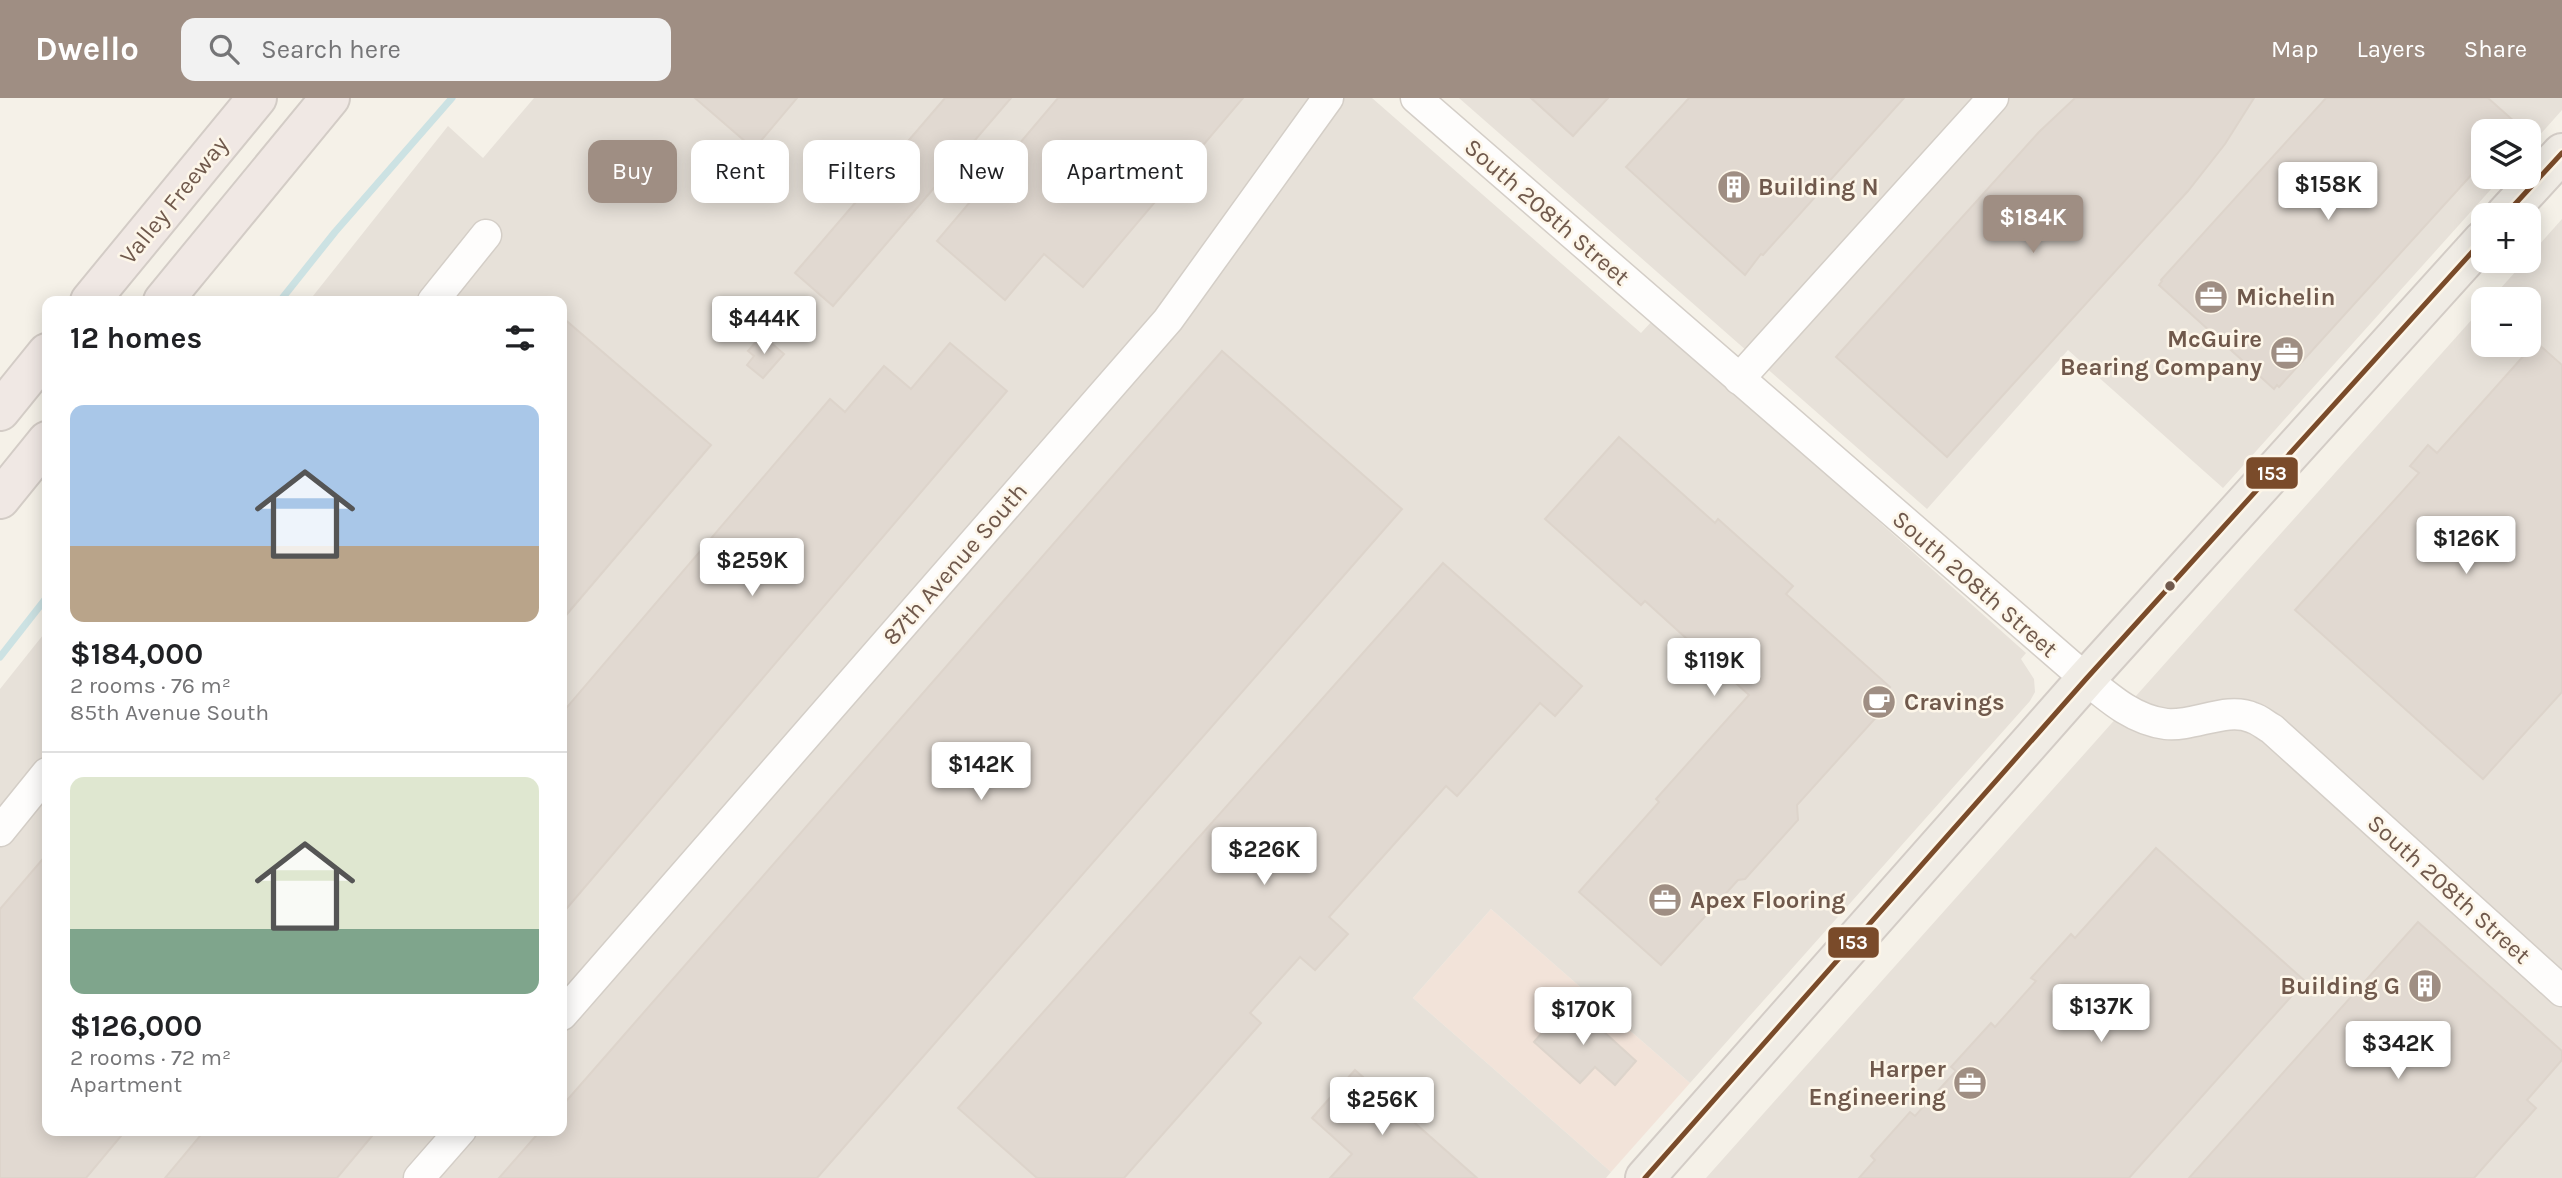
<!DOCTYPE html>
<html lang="en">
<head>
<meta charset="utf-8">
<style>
	:root { --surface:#fff; --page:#f2f2f2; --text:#202124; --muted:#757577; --line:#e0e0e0; --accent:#9f8e83 }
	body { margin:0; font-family:Karla,sans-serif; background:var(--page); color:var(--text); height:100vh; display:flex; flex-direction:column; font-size:26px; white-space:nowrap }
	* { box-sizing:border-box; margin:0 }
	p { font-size:23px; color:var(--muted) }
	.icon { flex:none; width:38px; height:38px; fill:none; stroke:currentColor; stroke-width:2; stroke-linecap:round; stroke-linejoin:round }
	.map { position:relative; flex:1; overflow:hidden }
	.drawer { position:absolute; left:42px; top:198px; width:525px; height:840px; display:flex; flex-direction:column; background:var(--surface); border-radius:14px; box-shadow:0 4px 18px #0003 }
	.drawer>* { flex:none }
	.top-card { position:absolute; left:588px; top:42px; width:665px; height:63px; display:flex; gap:14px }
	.tools { position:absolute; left:2471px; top:21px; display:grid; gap:14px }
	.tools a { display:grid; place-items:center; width:70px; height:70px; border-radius:14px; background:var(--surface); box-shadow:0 4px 18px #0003; font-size:35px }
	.price { position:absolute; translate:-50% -60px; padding:0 16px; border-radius:7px; background:#fff; color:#222; font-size:23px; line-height:46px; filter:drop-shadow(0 2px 4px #0008) }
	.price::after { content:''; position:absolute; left:50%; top:42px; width:21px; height:16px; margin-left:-10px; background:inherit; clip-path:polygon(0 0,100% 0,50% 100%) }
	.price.selected { background:var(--accent); color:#fff }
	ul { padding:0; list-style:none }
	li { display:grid; align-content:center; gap:14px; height:371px; padding:0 28px }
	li+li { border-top:2px solid var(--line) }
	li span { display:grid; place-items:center; height:217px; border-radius:14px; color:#555 }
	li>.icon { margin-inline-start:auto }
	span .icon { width:126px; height:126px; fill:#fffc; stroke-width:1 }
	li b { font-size:30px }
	h2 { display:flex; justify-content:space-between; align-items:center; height:84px; padding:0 28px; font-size:30px }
	.chip { padding:0 24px; border-radius:14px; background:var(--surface); box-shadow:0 4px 18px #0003; font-size:24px; line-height:63px }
	.chip.selected { background:var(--accent); color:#fff }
	header { display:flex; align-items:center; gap:42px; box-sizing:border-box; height:98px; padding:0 35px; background:var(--accent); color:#fff }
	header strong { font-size:33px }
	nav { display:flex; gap:38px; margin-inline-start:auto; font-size:24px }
	.search { width:490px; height:63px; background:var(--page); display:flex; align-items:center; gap:18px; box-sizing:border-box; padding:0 24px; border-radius:14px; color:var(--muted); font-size:26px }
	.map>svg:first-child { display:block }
	.commercial { fill:#f2e3d9 }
	.industrial { fill:#e7e1d9 }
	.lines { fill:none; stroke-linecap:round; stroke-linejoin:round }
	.stream { stroke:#cce2e3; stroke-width:7 }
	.building { fill:#e1d9d1; stroke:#ddd4cb; stroke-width:2 }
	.minor-casing { stroke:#d4cec7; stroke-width:33 }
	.major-casing { stroke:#d3ccc6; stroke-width:42 }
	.highway-casing { stroke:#d3ccc6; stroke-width:42 }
	.minor { stroke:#fefdfc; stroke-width:30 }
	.major { stroke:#f0ece5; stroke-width:38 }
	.highway { stroke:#f0e8e4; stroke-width:38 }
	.bus-1-casing { stroke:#fdf6e9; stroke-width:10 }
	.bus-1 { stroke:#7a4b2a; stroke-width:5 }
	.bus-dot { fill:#70594c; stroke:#fdf6e9; stroke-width:2.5 }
	.labels { text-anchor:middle; stroke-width:5; stroke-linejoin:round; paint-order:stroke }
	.poi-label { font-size:24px; font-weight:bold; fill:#70594c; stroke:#fdf6e9; text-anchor:start }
	.street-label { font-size:24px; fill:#70594c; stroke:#fdf6e9 }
	.line-badge { stroke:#fdf6e9; stroke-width:2.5 }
	.badge-label { font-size:19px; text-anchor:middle; font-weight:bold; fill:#fff }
</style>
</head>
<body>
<header>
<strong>Dwello</strong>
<div class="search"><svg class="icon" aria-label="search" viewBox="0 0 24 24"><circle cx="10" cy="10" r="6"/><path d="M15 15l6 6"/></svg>Search here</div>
<nav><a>Map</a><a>Layers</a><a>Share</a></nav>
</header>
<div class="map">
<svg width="2562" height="1080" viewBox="0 0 2562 1080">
	<rect width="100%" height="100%" fill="#f5f1e8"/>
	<path class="commercial" d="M1491,811L1690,985L1611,1074L1413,900Z"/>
	<g class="industrial">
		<path d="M534,0H1372L1641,235L1653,222L2026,555L2021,561L2034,581L2035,594L2030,603L1690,985L1491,811L1413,900L1611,1074L1606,1080H0V591L47,532V1032H562V203H309L448,28L483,60Z"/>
		<path d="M1459,0H2562V12L2529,49V33H2483V79H2502L2223,390L2068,252L1927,411Z"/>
		<path d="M2562,121V1080H1706L2483,209V247H2529V201H2491L2525,163H2529V158Z"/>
	</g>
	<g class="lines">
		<g class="stream">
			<path d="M280,203L335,134L452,0"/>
			<path d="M0,559L47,499"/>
		</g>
	</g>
	<g class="building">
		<path d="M695,0H797L754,51Z"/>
		<path d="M945,0H1011L833,208L795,175Z"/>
		<path d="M1058,0H1243L1083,189L1044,156L1005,202L937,143Z"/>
		<path d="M1531,0H1608L1573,38Z"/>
		<path d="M1689,0H1904L1763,157L1761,156L1745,177L1626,69Z"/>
		<path d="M2075,0H2254L2225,46L2188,93L1947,359L1836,259L2039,34Z"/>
		<path d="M2326,0H2488L2525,33H2483V64L2279,289L2277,287L2274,291L2159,187L2162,183L2161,182Z"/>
		<path d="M562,219L711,347L562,522Z"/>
		<path d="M762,237L784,256L763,280L747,267L754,258L748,253Z"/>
		<path d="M2536,244L2562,267V594L2483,681L2295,512L2419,375L2410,368L2428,347L2437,355Z"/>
		<path d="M950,245L1007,293L562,816V615L830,301L845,314L884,268L911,291Z"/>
		<path d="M1222,253L1402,411L817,1080H499L541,1032H562V1008Z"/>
		<path d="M1619,339L1715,425L1718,421L1793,488L1786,496L1890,589L1880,600L1881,614L1797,707L1798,722L1745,781L1738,782L1661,867L1579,794L1659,704L1656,701L1749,597L1645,503L1641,507L1545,421Z"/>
		<path d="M1443,465L1582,588L1555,618L1540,605L1457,698L1446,688L1329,819L1348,836L1315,872L1300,859L1250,915L1261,925L1124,1080H1037L958,1010Z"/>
		<path d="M2156,750L2305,883L2129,1080H1859L1875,1062L1871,1058L1910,1014L1915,1018L1956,973L1951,969L1991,925L1995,929L2036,883L2031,880L2071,836L2075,840Z"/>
		<path d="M47,756V1032H126L86,1080H0V811Z"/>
		<path d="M2418,824L2562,953V962L2527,1002L2536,1010L2474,1080H2189Z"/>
		<path d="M1570,903L1636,963L1615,987L1595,969L1580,985L1534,944Z"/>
		<path d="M1355,972L1477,1080H1330L1352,1056L1312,1020Z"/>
		<path d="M205,1032H377L337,1080H165Z"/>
	</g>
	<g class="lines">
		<g class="minor-casing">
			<g id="minor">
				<path d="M1416,0L2086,581C2110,601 2134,622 2166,626C2194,629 2227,608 2253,620C2260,622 2266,628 2272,631L2562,893"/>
				<path d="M433,203L486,137"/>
				<path d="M1739,281L1993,0"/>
				<path d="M0,733L47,675"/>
				<path d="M562,917L1168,222L1328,0"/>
				<path d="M419,1080L461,1032"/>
			</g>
		</g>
		<g class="major-casing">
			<g id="major">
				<path d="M2505,117L2562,55"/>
				<path d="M1645,1080L2086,581L2483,142"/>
			</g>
		</g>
		<g class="highway-casing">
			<g id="highway">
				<path d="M90,203L257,0"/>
				<path d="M163,203L330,0"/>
				<path d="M0,313L47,255"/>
				<path d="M0,401L47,343"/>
			</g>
		</g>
		<use href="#minor" class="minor"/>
		<use href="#major" class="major"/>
		<use href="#highway" class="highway"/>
		<g class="bus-1-casing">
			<g id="bus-1">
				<path d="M2505,117L2562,55"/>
				<path d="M1645,1080L2086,581L2483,142"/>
			</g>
		</g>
		<use href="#bus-1" class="bus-1"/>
	</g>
	<defs>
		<g id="building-disc" transform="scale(1.75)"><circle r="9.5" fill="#9f8e83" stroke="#fdf6e9"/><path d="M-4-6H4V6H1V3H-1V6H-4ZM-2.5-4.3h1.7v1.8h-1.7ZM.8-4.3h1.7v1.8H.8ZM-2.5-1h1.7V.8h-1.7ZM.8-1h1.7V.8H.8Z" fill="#fff"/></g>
		<g id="office-disc" transform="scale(1.75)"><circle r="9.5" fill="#9f8e83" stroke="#fdf6e9"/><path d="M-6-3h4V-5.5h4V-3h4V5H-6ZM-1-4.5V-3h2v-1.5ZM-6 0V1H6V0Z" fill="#fff"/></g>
		<g id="cafe-disc" transform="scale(1.75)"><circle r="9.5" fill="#9f8e83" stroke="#fdf6e9"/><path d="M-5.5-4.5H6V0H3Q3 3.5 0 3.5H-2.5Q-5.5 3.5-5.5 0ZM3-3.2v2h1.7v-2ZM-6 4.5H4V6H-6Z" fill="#fff"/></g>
	</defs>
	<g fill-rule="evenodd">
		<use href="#building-disc" x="1734" y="89"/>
		<use href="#office-disc" x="2211" y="199"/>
		<use href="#office-disc" x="2287" y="255"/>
		<use href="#cafe-disc" x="1879" y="604"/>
		<use href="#office-disc" x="1665" y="802"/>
		<use href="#building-disc" x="2425" y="888"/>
		<use href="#office-disc" x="1970" y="985"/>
	</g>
	<circle class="bus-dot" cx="2170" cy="488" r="6"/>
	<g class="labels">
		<g class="poi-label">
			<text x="1758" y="97">Building N</text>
			<text x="2236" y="207">Michelin</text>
			<text x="2262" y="249" text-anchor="end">McGuire<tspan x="2262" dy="28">Bearing Company</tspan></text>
			<text x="1904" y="612">Cravings</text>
			<text x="1690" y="810">Apex Flooring</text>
			<text x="2400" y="896" text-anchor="end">Building G</text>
			<text x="1946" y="979" text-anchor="end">Harper<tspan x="1946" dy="28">Engineering</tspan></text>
		</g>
		<g class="street-label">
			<text transform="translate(174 102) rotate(-51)" y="8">Valley Freeway</text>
			<text transform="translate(1547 114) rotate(41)" y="8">South 208th Street</text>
			<text transform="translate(955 466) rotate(-49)" y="8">87th Avenue South</text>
			<text transform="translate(1975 486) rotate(41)" y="8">South 208th Street</text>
			<text transform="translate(2449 791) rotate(42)" y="8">South 208th Street</text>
		</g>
	</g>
	<g class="line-badge">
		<rect x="2245" y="358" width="54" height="34" rx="7" fill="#7a4b2a"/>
		<rect x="1827" y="828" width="53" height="33" rx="7" fill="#7a4b2a"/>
	</g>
	<g class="badge-label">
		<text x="2272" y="382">153</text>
		<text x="1853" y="851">153</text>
	</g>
</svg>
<div class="tools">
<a><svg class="icon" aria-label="layers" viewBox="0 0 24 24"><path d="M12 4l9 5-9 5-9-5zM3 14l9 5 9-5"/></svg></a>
<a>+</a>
<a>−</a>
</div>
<b class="price" style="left:2328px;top:124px">$158K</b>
<b class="price selected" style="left:2033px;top:157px">$184K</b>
<b class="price" style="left:764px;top:258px">$444K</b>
<b class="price" style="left:2466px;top:478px">$126K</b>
<b class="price" style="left:752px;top:500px">$259K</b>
<b class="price" style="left:1714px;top:600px">$119K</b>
<b class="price" style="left:981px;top:704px">$142K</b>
<b class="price" style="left:1264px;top:789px">$226K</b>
<b class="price" style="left:2101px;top:946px">$137K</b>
<b class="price" style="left:1583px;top:949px">$170K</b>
<b class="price" style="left:2398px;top:983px">$342K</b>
<b class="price" style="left:1382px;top:1039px">$256K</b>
<div class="top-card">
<a class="chip selected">Buy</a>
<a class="chip">Rent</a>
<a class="chip">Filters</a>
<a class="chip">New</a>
<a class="chip">Apartment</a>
</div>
<section class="drawer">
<h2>12 homes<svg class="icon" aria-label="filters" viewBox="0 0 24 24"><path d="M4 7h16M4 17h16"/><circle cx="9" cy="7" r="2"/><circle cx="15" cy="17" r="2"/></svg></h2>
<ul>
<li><span style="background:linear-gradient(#a9c7e8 65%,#b9a48a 0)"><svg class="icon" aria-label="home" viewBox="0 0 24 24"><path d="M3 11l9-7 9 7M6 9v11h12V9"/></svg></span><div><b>$184,000</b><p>2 rooms · 76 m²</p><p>85th Avenue South</p></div></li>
<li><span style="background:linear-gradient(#dfe7d0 70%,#7fa58c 0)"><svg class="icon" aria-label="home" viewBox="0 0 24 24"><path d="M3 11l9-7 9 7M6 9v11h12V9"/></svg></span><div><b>$126,000</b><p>2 rooms · 72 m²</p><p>Apartment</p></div></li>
</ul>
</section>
</div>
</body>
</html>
